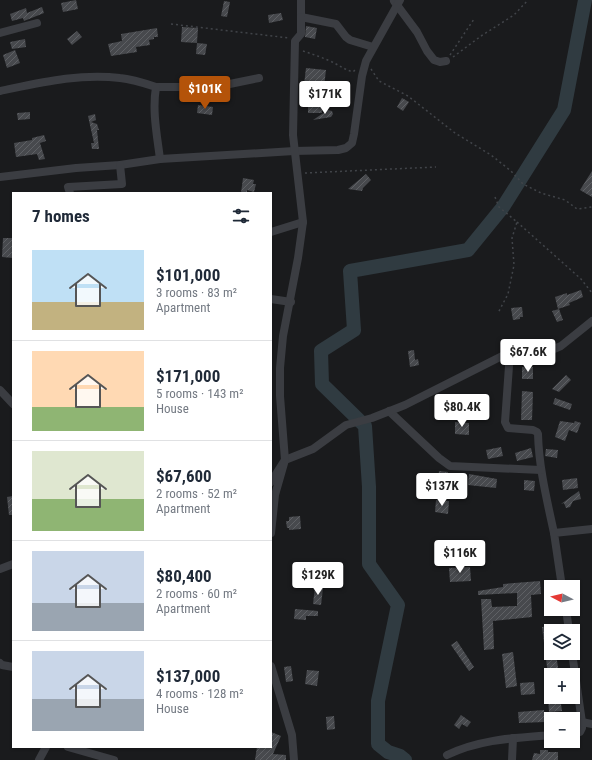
<!DOCTYPE html>
<html lang="en">
<head>
<meta charset="utf-8">
<style>
	:root { --surface:#fff; --page:#f6f6f7; --text:#1f2937; --muted:#747a83; --line:#e0e1e3; --accent:#b45309 }
	body { margin:0; font-family:"Roboto Condensed",sans-serif; background:var(--page); color:var(--text); height:100vh; display:flex; flex-direction:column; font-size:15px; white-space:nowrap }
	* { box-sizing:border-box; margin:0 }
	p { font-size:13px; color:var(--muted) }
	.icon { flex:none; width:22px; height:22px; fill:none; stroke:currentColor; stroke-width:2; stroke-linecap:round; stroke-linejoin:round }
	.map { position:relative; flex:1; overflow:hidden }
	.panel { position:absolute; left:12px; top:192px; width:260px; height:556px; display:flex; flex-direction:column; background:var(--surface); border-radius:0px; box-shadow:0 1px 3px #0004 }
	.panel>* { flex:none }
	.needle { width:26px; rotate:277deg }
	.controls { position:absolute; left:544px; top:580px; display:grid; gap:8px }
	.controls a { display:grid; place-items:center; width:36px; height:36px; border-radius:0px; background:var(--surface); box-shadow:0 1px 3px #0004; font-size:20px }
	.price { position:absolute; translate:-50% -34px; padding:0 9px; border-radius:4px; background:#fff; color:#222; font-size:13px; line-height:26px; filter:drop-shadow(0 1px 2px #0008) }
	.price::after { content:''; position:absolute; left:50%; top:24px; width:12px; height:9px; margin-left:-6px; background:inherit; clip-path:polygon(0 0,100% 0,50% 100%) }
	.price.current { background:var(--accent); color:#fff }
	ul { padding:0; list-style:none }
	li { display:flex; align-items:center; gap:12px; height:100px; padding:0 20px }
	li+li { border-top:1px solid var(--line) }
	li span { display:grid; place-items:center; flex:none; width:112px; height:80px; border-radius:0px; color:#555 }
	li>.icon { margin-inline-start:auto }
	span .icon { width:48px; height:48px; fill:#fffc; stroke-width:1 }
	li b { font-size:17px }
	h2 { display:flex; justify-content:space-between; align-items:center; height:48px; padding:0 20px; font-size:17px }
	.map>svg:first-child { display:block }
	.lines { fill:none; stroke-linecap:round; stroke-linejoin:round }
	.river { stroke:#303b41; stroke-width:14 }
	.building { fill:url(#building-hatch) }
	.path { stroke:#414449; stroke-width:1.5; stroke-dasharray:2 3; stroke-linecap:butt }
	.minor { stroke:#3b3d42; stroke-width:8 }
</style>
</head>
<body>
<div class="map">
<svg width="592" height="760" viewBox="0 0 592 760">
	<defs>
		<pattern id="building-hatch" width="6" height="6" patternUnits="userSpaceOnUse"><rect width="6" height="6" fill="#47494d"/><path d="M-1 1l2-2M0 6l6-6M5 7l2-2" fill="none" stroke="#5f6165"/></pattern>
	</defs>
	<rect width="100%" height="100%" fill="#1a1b1d"/>
	<g class="lines">
		<path class="river" d="M405,760L400,756L388,752L378,744V701L398,605L369,564V487L365,426L322,384L321,351L354,330L350,271L468,250L503,207L564,110L585,0"/>
	</g>
	<g class="building">
		<path d="M76,0L78,9L63,12L61,3Z"/>
		<path d="M224,1L230,2L227,17L221,16Z"/>
		<path d="M42,7L44,13L24,21L23,18L12,21L10,14L26,8L27,13Z"/>
		<path d="M281,13L283,20L269,23L268,15Z"/>
		<path d="M306,26L317,28L315,39L305,37Z"/>
		<path d="M182,27L198,28L197,43L181,42Z"/>
		<path d="M157,28L158,37H154V39L149,40L150,45L136,47L137,52L111,56L108,44L122,41L121,34Z"/>
		<path d="M77,31L82,37L72,45L67,39Z"/>
		<path d="M25,39L26,47L12,49L10,42Z"/>
		<path d="M197,43L207,44L205,55L196,54Z"/>
		<path d="M15,50L20,63L7,68L3,55Z"/>
		<path d="M306,68L326,70L323,95L303,93Z"/>
		<path d="M402,98L409,102L403,111L397,107Z"/>
		<path d="M198,105L213,107L212,115L197,113Z"/>
		<path d="M322,106V113H308V107Z"/>
		<path d="M328,110L332,111L333,114L331,117L313,120Z"/>
		<path d="M30,112V119L18,120L17,113Z"/>
		<path d="M95,114L96,120L91,122L97,124L99,130H97L99,149H92L91,143H94L88,116Z"/>
		<path d="M44,135L46,141L40,143L45,159L39,160L37,154L16,157L14,143L32,140V138Z"/>
		<path d="M592,171V197L580,190Z"/>
		<path d="M366,174L371,180L363,188L362,191L348,189Z"/>
		<path d="M243,178L254,180L253,184H256L254,192L247,190V193H241Z"/>
		<path d="M3,238H13V258L2,257Z"/>
		<path d="M581,290L583,297L569,303L570,305L558,309L555,297L567,293V295Z"/>
		<path d="M522,307L523,317H520V319L513,320L511,308Z"/>
		<path d="M559,309L563,320L557,322L552,311Z"/>
		<path d="M414,350L415,360L418,359L419,365L410,367L408,351Z"/>
		<rect x="522" y="367" width="11" height="12"/>
		<path d="M566,375L571,380L559,392L552,389Z"/>
		<path d="M522,391L533,392L532,420H521Z"/>
		<path d="M555,398L572,404L570,410L553,404Z"/>
		<path d="M560,421L574,423L575,421L581,423L577,433L569,430L565,441L555,437Z"/>
		<path d="M455,422L469,423V435L455,434Z"/>
		<path d="M501,447L503,456L488,459L486,450Z"/>
		<path d="M531,448L533,457L517,461L515,453Z"/>
		<path d="M546,449L558,450L557,458L545,456Z"/>
		<path d="M439,471L448,472L447,489L437,487Z"/>
		<path d="M469,474L497,479L496,488L468,485Z"/>
		<path d="M577,478L578,488L563,490L562,480Z"/>
		<path d="M524,480L535,481L534,491L524,490Z"/>
		<path d="M579,491L581,499L573,501L570,507L566,508L564,503L561,504Z"/>
		<path d="M13,496V515H9L7,497Z"/>
		<path d="M436,500L449,501L448,514L435,512Z"/>
		<path d="M300,516L301,529L289,530V528H287L286,521H289V517Z"/>
		<path d="M470,567L471,581L450,582L449,568Z"/>
		<path d="M540,581L541,594L531,595L532,617L493,621L494,649L484,650L481,599H491L492,607L517,606V593L478,595V591L503,587V584Z"/>
		<path d="M315,587L323,588L321,605L313,604Z"/>
		<path d="M295,609L318,611V616H306V620L294,619Z"/>
		<path d="M551,626V653H556L559,675H548L542,627Z"/>
		<path d="M457,641L474,667L469,671L451,645Z"/>
		<path d="M513,652L517,686L506,688L502,654Z"/>
		<path d="M291,666L293,681L286,682L284,667Z"/>
		<path d="M307,670L319,671L317,686L305,684Z"/>
		<path d="M534,682L535,694L521,695L520,683Z"/>
		<path d="M548,697H560L562,711L549,712Z"/>
		<path d="M544,710L545,722L519,723L518,712Z"/>
		<path d="M461,715L471,722L467,727L462,724L459,729L454,725Z"/>
		<path d="M334,716L335,729L327,730L326,717Z"/>
		<path d="M271,732L281,736L273,754L286,755V760H255L257,747H271Z"/>
		<path d="M540,750H548V752H558V760H532L534,753L540,754Z"/>
	</g>
	<g class="lines">
		<g class="path">
			<path d="M171,24L289,38"/>
			<path d="M303,51C312,54 321,57 330,61C339,65 343,69 353,72L355,70"/>
			<path d="M450,55L474,19"/>
			<path d="M453,57L481,36L514,15L528,0"/>
			<path d="M371,69L379,81L408,96L455,133L491,155L511,171L523,184L541,193L565,200L577,209L592,207"/>
			<path d="M305,173L436,167"/>
			<path d="M495,197L499,207L517,222L512,238L514,265L508,294L498,313"/>
			<path d="M517,222L581,279L592,293"/>
		</g>
		<g class="minor">
			<path d="M301,0V17L336,24L346,37L350,40L373,47"/>
			<path d="M394,1L417,32L427,51L434,60L440,62L446,61"/>
			<path d="M0,33L37,23"/>
			<path d="M156,87H215L259,78"/>
			<path d="M0,91C39,83 79,73 120,78C132,79 144,83 156,87C152,111 157,135 160,159"/>
			<path d="M0,177L76,168L120,165L160,159L294,151L338,150L346,148L352,143L354,134L362,76L366,61L400,0"/>
			<path d="M70,193L68,187L122,184L120,165"/>
			<path d="M271,232L303,222"/>
			<path d="M271,299L291,302"/>
			<path d="M508,353L509,366L505,422L508,428L533,430L537,432L538,434C539,469 547,500 554,533"/>
			<path d="M0,390L13,404"/>
			<path d="M389,411L439,458L450,466L541,470"/>
			<path d="M271,482L285,460L313,449L346,425L372,418L405,405L508,353L554,349L561,346L592,321"/>
			<path d="M271,533L275,495L285,460L280,396V368L283,336L298,258L303,222L293,135L295,41L301,34V17"/>
			<path d="M0,569L13,564"/>
			<path d="M562,587L554,533L592,529"/>
			<path d="M566,609L569,631"/>
			<path d="M572,653L582,722V728L580,732L573,733"/>
			<path d="M0,663L2,665L13,667"/>
			<path d="M271,666L292,735L294,760"/>
			<path d="M582,722L592,724"/>
			<path d="M68,747L114,760"/>
			<path d="M447,755C480,739 515,738 551,735"/>
			<path d="M39,760L46,747"/>
			<path d="M512,760L513,738"/>
		</g>
	</g>
</svg>
<div class="controls">
<a><svg class="needle" viewBox="-14 -14 28 28"><path d="M0-13l5 13h-10z" fill="#e53935"/><path d="M0 13l5-13h-10z" fill="#747a83"/></svg></a>
<a><svg class="icon" aria-label="layers" viewBox="0 0 24 24"><path d="M12 4l9 5-9 5-9-5zM3 14l9 5 9-5"/></svg></a>
<a>+</a>
<a>−</a>
</div>
<b class="price current" style="left:205px;top:110px">$101K</b>
<b class="price" style="left:325px;top:115px">$171K</b>
<b class="price" style="left:528px;top:373px">$67.6K</b>
<b class="price" style="left:462px;top:428px">$80.4K</b>
<b class="price" style="left:442px;top:507px">$137K</b>
<b class="price" style="left:460px;top:574px">$116K</b>
<b class="price" style="left:318px;top:596px">$129K</b>
<section class="panel">
<h2>7 homes<svg class="icon" aria-label="filters" viewBox="0 0 24 24"><path d="M4 7h16M4 17h16"/><circle cx="9" cy="7" r="2"/><circle cx="15" cy="17" r="2"/></svg></h2>
<ul>
<li><span style="background:linear-gradient(#bfe0f5 65%,#c2b280 0)"><svg class="icon" aria-label="home" viewBox="0 0 24 24"><path d="M3 11l9-7 9 7M6 9v11h12V9"/></svg></span><div><b>$101,000</b><p>3 rooms · 83 m²</p><p>Apartment</p></div></li>
<li><span style="background:linear-gradient(#ffd9b3 70%,#8fb573 0)"><svg class="icon" aria-label="home" viewBox="0 0 24 24"><path d="M3 11l9-7 9 7M6 9v11h12V9"/></svg></span><div><b>$171,000</b><p>5 rooms · 143 m²</p><p>House</p></div></li>
<li><span style="background:linear-gradient(#dfe7d0 60%,#8fb573 0)"><svg class="icon" aria-label="home" viewBox="0 0 24 24"><path d="M3 11l9-7 9 7M6 9v11h12V9"/></svg></span><div><b>$67,600</b><p>2 rooms · 52 m²</p><p>Apartment</p></div></li>
<li><span style="background:linear-gradient(#c9d6e8 65%,#9aa5b1 0)"><svg class="icon" aria-label="home" viewBox="0 0 24 24"><path d="M3 11l9-7 9 7M6 9v11h12V9"/></svg></span><div><b>$80,400</b><p>2 rooms · 60 m²</p><p>Apartment</p></div></li>
<li><span style="background:linear-gradient(#c9d6e8 60%,#9aa5b1 0)"><svg class="icon" aria-label="home" viewBox="0 0 24 24"><path d="M3 11l9-7 9 7M6 9v11h12V9"/></svg></span><div><b>$137,000</b><p>4 rooms · 128 m²</p><p>House</p></div></li>
</ul>
</section>
</div>
</body>
</html>
